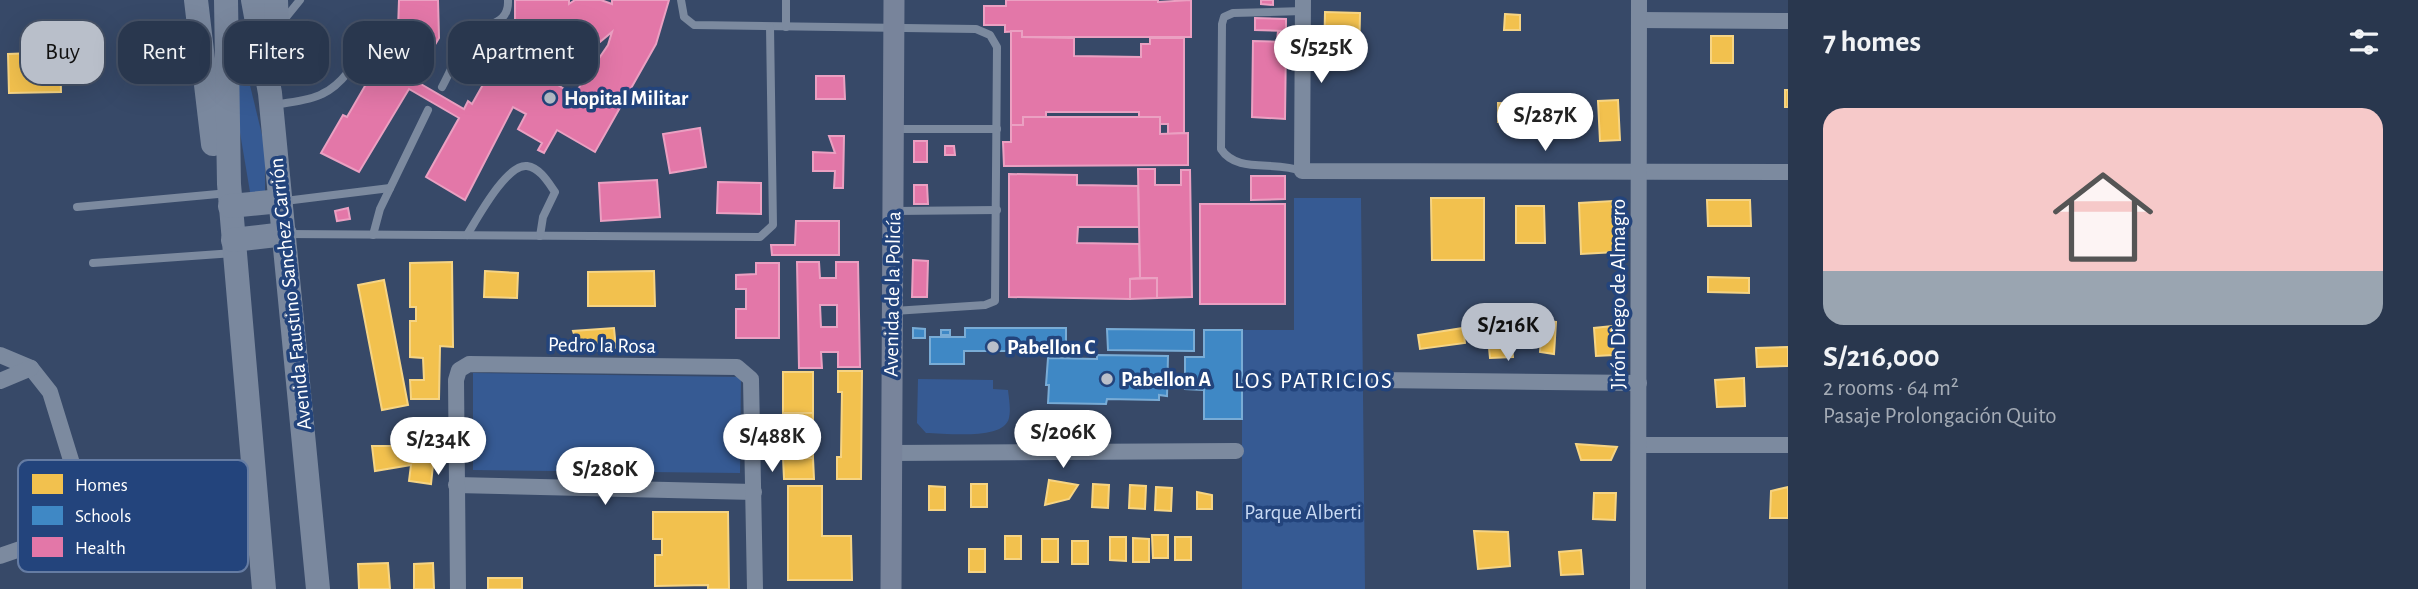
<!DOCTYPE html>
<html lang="en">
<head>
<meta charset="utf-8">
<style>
	:root { --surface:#29374e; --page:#313f55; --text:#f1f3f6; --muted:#a5acb6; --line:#455166; --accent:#b9bfca }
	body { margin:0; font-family:"Alegreya Sans",sans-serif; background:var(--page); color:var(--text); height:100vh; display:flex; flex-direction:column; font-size:26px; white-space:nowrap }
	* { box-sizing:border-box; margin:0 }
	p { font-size:23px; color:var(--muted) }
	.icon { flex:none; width:38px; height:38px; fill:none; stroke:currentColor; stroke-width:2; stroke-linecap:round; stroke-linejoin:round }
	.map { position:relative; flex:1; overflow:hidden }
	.sheet { display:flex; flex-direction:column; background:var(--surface); width:630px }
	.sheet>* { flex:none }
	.guide { position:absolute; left:21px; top:21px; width:665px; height:63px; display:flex; gap:14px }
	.price { position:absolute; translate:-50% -60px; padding:0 16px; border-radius:24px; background:#fff; color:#222; font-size:23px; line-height:46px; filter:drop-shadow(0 2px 4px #0008) }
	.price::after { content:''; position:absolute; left:50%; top:42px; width:21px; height:16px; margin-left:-10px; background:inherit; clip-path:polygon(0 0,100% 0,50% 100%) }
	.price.active { background:var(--accent); color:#111 }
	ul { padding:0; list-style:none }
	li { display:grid; align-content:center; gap:14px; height:371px; padding:0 35px }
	li span { display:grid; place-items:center; height:217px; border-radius:21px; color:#555 }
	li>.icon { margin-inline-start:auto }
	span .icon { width:126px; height:126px; fill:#fffc; stroke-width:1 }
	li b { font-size:30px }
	h2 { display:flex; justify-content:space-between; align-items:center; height:84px; padding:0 35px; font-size:30px }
	.pill { padding:0 24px; border-radius:21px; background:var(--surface); box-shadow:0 7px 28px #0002,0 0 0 2px var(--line); font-size:24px; line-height:63px }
	.pill.active { background:var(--accent); color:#111 }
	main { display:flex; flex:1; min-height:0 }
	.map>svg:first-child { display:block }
	.green { fill:#365a93 }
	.homes { fill:#f2c14e; stroke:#f6d483; stroke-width:2 }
	.schools { fill:#3f88c5; stroke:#79acd6; stroke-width:2 }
	.health { fill:#e377a8; stroke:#eba0c2; stroke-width:2; fill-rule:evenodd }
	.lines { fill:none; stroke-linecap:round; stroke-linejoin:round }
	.lane { stroke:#7c8a9f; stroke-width:8 }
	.street { stroke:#7c8a9f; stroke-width:16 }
	.secondary { stroke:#78849b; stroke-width:21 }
	.primary { stroke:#7a889e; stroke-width:24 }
	.poi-dot { fill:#b9bfca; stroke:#23447c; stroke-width:2.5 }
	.labels { text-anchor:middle; stroke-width:7; stroke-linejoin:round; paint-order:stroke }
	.poi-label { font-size:21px; font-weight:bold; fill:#fff; stroke:#23447c; text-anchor:start }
	.street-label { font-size:21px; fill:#fff; stroke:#23447c }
	.park-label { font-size:21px; fill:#c9daf4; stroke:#23447c }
	.neighbourhood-label { font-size:23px; letter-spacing:2px; fill:#fff; stroke:#23447c }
	.key { fill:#23447c; stroke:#657ca3; stroke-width:2 }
	.key-label { font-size:19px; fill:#fff }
</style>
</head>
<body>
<main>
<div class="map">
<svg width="1788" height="589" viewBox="0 0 1788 589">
	<rect width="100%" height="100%" fill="#374968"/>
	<g class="green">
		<path d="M235,24L265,147V192H250L234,97Z"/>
		<path d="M1294,198H1361L1365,589H1242V330H1294Z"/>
		<path d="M473,373L741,377L740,473L473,470Z"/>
		<path d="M918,379L993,380V389L1008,390C1009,399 1011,410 1009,418C1004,441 945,433 926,433L917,423Z"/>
	</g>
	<g class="homes">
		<path d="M1325,12L1360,13L1359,61L1324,60Z"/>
		<path d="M1505,14L1520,15V30H1504Z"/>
		<rect x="1711" y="36" width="22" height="27"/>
		<path d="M60,52L61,92L9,93L8,54Z"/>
		<rect x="1785" y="90" width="3" height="17"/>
		<path d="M1618,100L1620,140L1600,141L1598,101Z"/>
		<path d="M1498,103L1532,104V122H1498Z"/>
		<path d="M1431,198H1484V260H1432Z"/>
		<path d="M1707,200H1750L1751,226H1708Z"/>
		<path d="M1613,201L1616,252L1581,254L1579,203Z"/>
		<path d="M1516,206H1544L1545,243H1516Z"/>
		<path d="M452,262L453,347L440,346L439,399H411L410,380H424L423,358L410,357V321H416V307H410V263Z"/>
		<path d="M485,271L518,273L517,298L484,297Z"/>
		<path d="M654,271L655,306H588V272Z"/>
		<path d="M1708,277L1749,278V293L1708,292Z"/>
		<path d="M384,280L408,405L382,410L358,285Z"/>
		<path d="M1542,321L1556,322L1554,354L1540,352Z"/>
		<path d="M1498,325L1510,327L1513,357L1490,358L1488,338H1499Z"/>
		<path d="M1612,326L1614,355L1596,356L1594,328Z"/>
		<path d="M614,328L616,349L580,352L573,331Z"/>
		<path d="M1463,328L1465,343L1420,349L1418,335Z"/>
		<path d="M1788,347V366L1757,367L1756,348Z"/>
		<path d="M838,371H862L861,479H837V457H841L842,392H838Z"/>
		<rect x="783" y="372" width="30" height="41"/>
		<path d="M1744,378L1745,406L1717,407L1715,380Z"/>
		<rect x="783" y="413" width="30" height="45"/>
		<path d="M1576,444L1617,447L1611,460H1581Z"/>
		<path d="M372,446H435L431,484L409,481L411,465L375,471Z"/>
		<path d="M783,458H813L814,479H784Z"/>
		<path d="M1049,480L1078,485L1069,499L1045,505Z"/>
		<rect x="971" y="484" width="16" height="23"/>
		<path d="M1093,484L1109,485L1108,508L1092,507Z"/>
		<path d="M1130,485L1146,486L1145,509L1129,508Z"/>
		<path d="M788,486H822V536H851L852,580H788Z"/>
		<path d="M929,486L945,487V510H929Z"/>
		<path d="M1156,487L1172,488L1171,511L1155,510Z"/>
		<path d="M1788,487V518H1770L1771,491Z"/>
		<path d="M1197,492L1212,495V509H1197Z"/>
		<path d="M1594,493H1616L1615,520L1593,519Z"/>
		<path d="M653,512H728L729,589H708V585L655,586V555H662V539H653Z"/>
		<path d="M1474,531L1508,532L1510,566L1478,569Z"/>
		<path d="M1152,535H1168V558H1153Z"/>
		<rect x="1005" y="536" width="16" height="23"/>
		<path d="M1110,537H1126V561L1110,560Z"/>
		<rect x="1175" y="537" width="16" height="23"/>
		<path d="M1133,538L1149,539V562H1133Z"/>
		<rect x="1042" y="539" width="16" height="23"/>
		<rect x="1072" y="541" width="16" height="23"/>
		<rect x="969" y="549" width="16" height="23"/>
		<path d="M1581,550L1583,574L1561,575L1559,552Z"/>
		<path d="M388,563L390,589H359L358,564Z"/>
		<path d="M433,563L434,589H414V564Z"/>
		<rect x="488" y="578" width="34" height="11"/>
	</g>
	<g class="schools">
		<path d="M913,328L925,329V338H913Z"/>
		<path d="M965,328H1066V343H1056V351H964V364H930V337H965Z"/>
		<path d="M1107,329L1194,330V351L1108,350Z"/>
		<rect x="941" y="330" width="9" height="5"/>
		<path d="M1204,330H1242V419H1204V390L1185,389V357H1204Z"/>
		<path d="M1097,355L1168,356L1167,396L1159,395V400L1107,399L1106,404L1048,403L1049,385H1046L1048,358L1097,359Z"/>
	</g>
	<g class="health">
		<path d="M399,0H438L439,38L414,80L464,109L468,101L472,104L515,28V0H569V4L575,0H601L612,4V0H669L656,44L595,152L557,130L544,153L538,150L542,143L518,129L526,114L513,107L465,200L426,177L459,118L409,89L359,172L321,153L343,115L347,117L398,29ZM612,32L608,45L574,95L545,77L569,39L575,47L584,49L595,46Z"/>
		<path d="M1006,0H1158V2L1191,0V37H1022V31L1005,32V25H984V6H1006Z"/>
		<path d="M1261,0H1273V5L1261,4Z"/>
		<path d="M1255,18L1286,19V31L1255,30Z"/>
		<path d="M1011,31H1022V37L1074,38V56L1141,57V44H1150V38H1184V133L1168,134V124H1160V117H1139V112H1046V117H1023V125H1011Z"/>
		<path d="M1278,31H1286V42L1277,41Z"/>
		<path d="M1253,41L1286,42L1285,119L1252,117Z"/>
		<path d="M816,76H844L845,99H816Z"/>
		<path d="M1023,117H1160V134L1188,133V165L1004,166L1003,142H1011V125H1023Z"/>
		<path d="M700,128L706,167L670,173L663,134Z"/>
		<path d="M829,136H844L843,188H834L835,171H813V152L835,153Z"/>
		<rect x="914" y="141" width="13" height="21"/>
		<path d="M945,146H954L955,155H945Z"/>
		<path d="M1138,169H1155V185H1181V170H1190L1192,297L1157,298V278H1140Z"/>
		<path d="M1009,174L1077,175V185L1138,186L1139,227H1078L1077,243L1139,244L1140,278L1130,279V299L1009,297Z"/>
		<path d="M1251,176H1285V199L1251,200Z"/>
		<path d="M657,180L660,217L601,221L599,183Z"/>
		<path d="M718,182L761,183V214L717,213Z"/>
		<path d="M914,185H927L928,204H914Z"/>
		<rect x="1200" y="204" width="85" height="100"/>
		<path d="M348,208L350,219L337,221L335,211Z"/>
		<path d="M796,221H839V255H772L771,245H795Z"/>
		<path d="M913,260L928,261L927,297H912Z"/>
		<path d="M797,262H819L820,278H836V262H858L860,367H838V352H821L822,368H799ZM820,305H837V327H821Z"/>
		<path d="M756,263H779V338H736V309H746V289H736V275L756,274Z"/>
		<path d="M1157,278V298L1130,299V279Z"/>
	</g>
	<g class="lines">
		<g class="lane">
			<path d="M681,0L684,17L694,25L976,29L990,35L997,47L995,301L985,305L894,311"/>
			<path d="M786,0V27"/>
			<path d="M283,21L300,0"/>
			<path d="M442,87C451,71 461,43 475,33C491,22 509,23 508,0"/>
			<path d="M274,105C289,102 309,101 322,94C348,82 362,50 377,27"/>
			<path d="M893,129H997"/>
			<path d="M1302,171C1274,160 1237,174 1221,149L1222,24L1224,17L1233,13L1303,11"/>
			<path d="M285,201L390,188"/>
			<path d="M77,207L218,194"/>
			<path d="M895,211L997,210"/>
			<path d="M286,234L760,237L773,225L770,27"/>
			<path d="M373,235L380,209L428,110"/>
			<path d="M467,235C477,219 507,163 527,166C540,168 548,182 555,192L543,217L540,236"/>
			<path d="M93,263L234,253"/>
		</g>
		<g class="street">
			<path d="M1303,0L1302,171L1788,172"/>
			<path d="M1639,20L1788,21"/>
			<path d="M0,355L31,368L50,392L91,525"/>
			<path d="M1377,380L1639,383"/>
			<path d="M0,381L31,368"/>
			<path d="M1639,445H1788"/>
			<path d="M891,453L1236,451"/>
			<path d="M456,485L754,492"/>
			<path d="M0,556L253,469"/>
			<path d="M458,589L456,380L459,370L469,364L737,367L751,379L755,589"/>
			<path d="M1638,589L1639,0"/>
		</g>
		<path class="secondary" d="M891,589L894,0"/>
		<g class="primary">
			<path d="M196,0L213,144"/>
			<path d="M226,0L229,184L264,589"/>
			<path d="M253,0L270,93L318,589"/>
			<path d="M273,68L277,29L276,0"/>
			<path d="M230,206L281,201"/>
			<path d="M233,240L285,234"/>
		</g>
	</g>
	<g class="poi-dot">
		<circle cx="550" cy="98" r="7"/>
		<circle cx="993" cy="347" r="7"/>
		<circle cx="1107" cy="379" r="7"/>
	</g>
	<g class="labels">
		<g class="poi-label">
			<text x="564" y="105">Hopital Militar</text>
			<text x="1007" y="354">Pabellon C</text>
			<text x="1121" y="386">Pabellon A</text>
		</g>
		<g class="street-label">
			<text transform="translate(290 294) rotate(-96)" y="7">Avenida Faustino Sanchez Carrión</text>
			<text transform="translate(892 294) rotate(-89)" y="7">Avenida de la Policía</text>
			<text transform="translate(1618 294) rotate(-90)" y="7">Jirón Diego de Almagro</text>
			<text transform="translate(602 345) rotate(1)" y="7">Pedro la Rosa</text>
		</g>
		<g class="park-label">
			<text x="1303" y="519">Parque Alberti</text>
		</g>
		<g class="neighbourhood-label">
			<text x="1314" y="388">LOS PATRICIOS</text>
		</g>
	</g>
	<rect x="18" y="460" width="230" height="112" rx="10" class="key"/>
	<rect x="32" y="474" width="31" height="20" fill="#f2c14e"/>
	<rect x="32" y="506" width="31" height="19" fill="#3f88c5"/>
	<rect x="32" y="537" width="31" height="20" fill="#e377a8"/>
	<g class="key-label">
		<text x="75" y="491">Homes</text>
		<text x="75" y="522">Schools</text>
		<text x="75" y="554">Health</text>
	</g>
</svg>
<b class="price" style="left:1321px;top:85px">S/525K</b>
<b class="price" style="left:1545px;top:153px">S/287K</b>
<b class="price active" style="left:1508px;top:363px">S/216K</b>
<b class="price" style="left:1063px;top:470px">S/206K</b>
<b class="price" style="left:772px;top:474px">S/488K</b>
<b class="price" style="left:438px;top:477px">S/234K</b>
<b class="price" style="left:605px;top:507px">S/280K</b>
<div class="guide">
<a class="pill active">Buy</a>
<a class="pill">Rent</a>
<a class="pill">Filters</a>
<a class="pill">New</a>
<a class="pill">Apartment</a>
</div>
</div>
<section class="sheet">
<h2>7 homes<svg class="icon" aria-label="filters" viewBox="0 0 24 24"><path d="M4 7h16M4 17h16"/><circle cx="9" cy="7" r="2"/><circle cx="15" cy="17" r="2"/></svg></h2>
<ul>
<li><span style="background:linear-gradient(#f6c9c9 75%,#9aa5b1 0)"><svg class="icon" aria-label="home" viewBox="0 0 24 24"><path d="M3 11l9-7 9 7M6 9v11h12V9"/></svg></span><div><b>S/216,000</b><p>2 rooms · 64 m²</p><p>Pasaje Prolongación Quito</p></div></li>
</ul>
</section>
</main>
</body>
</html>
